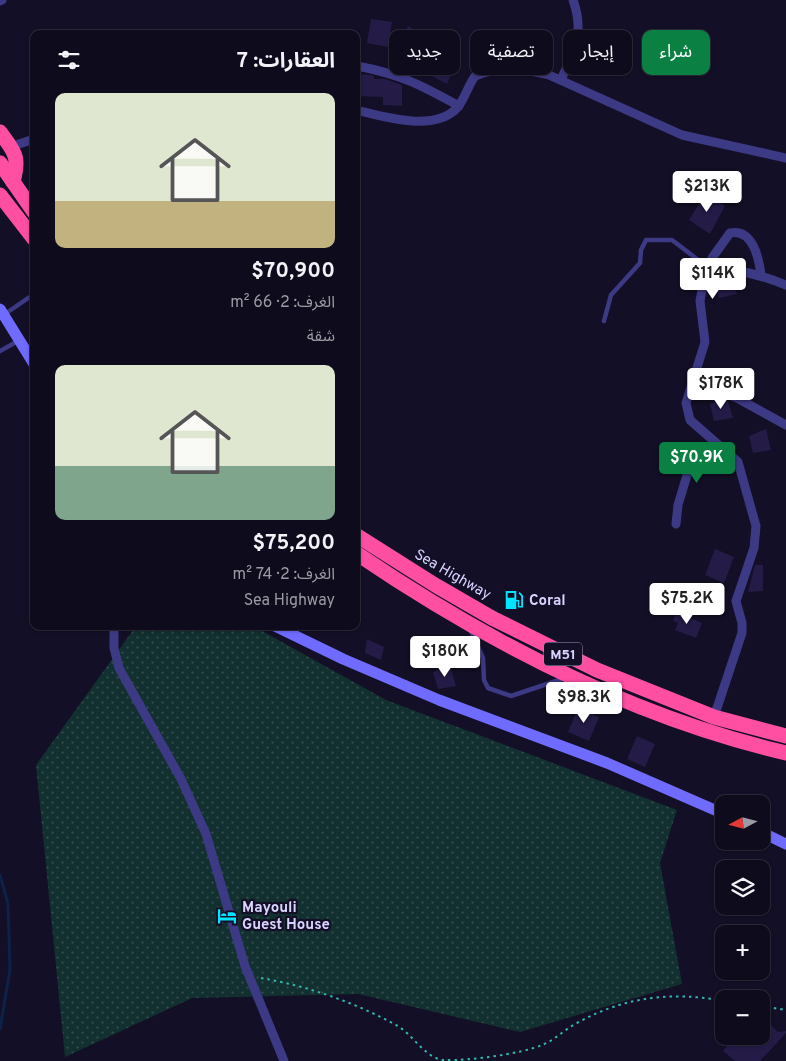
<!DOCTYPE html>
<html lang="ar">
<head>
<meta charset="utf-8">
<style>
	:root { --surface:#0e0b1c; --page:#1c1929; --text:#f1f3f6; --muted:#9b9ba3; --line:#2e2b3b; --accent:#0b8043 }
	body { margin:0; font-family:Overpass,"Noto Sans Arabic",sans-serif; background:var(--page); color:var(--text); direction:rtl; height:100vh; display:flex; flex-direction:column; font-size:19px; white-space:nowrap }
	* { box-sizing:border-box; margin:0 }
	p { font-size:16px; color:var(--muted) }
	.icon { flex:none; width:28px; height:28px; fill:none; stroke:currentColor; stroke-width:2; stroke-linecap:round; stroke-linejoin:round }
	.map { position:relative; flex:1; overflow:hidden; direction:ltr }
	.side { position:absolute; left:30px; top:30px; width:330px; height:600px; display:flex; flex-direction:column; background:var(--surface); border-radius:10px; box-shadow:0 1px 4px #0004,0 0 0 1px var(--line); direction:rtl }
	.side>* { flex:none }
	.hud { position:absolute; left:375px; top:30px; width:335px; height:45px; direction:rtl; display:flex; gap:10px }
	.needle { width:32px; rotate:263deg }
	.buttons { position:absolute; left:715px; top:795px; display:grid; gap:10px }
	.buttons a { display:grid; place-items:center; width:55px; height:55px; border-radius:10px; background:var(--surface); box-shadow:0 1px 4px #0004,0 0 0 1px var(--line); font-size:25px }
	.price { position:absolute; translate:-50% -42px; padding:0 11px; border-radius:5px; background:#fff; color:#222; font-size:16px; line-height:32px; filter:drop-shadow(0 1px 2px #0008) }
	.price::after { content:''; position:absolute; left:50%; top:30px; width:15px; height:11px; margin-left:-8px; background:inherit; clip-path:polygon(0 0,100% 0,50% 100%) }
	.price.active { background:var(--accent); color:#fff }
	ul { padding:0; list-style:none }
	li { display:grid; align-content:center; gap:10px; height:265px; padding:0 25px }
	li span { display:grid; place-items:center; height:155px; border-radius:10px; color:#555 }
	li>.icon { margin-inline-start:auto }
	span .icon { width:90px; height:90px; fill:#fffc; stroke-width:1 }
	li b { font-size:21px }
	h2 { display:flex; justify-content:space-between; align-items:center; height:60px; padding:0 25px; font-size:21px }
	.chip { padding:0 18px; border-radius:10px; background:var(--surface); box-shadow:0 1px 4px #0004,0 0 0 1px var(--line); font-size:18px; line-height:45px }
	.chip.active { background:var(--accent); color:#fff }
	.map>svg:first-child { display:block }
	.grass { fill:url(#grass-dots) }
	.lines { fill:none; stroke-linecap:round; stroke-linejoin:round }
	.stream { stroke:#0c2248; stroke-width:3 }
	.building { fill:#241b47 }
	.path { stroke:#2fb8b0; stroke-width:2; stroke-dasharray:2.5 4; stroke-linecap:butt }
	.lane { stroke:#3d3a85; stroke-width:4.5 }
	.street { stroke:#3d3a85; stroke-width:9 }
	.secondary { stroke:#6f6bff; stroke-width:11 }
	.highway { stroke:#ff4fa3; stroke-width:15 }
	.labels { text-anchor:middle; stroke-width:4.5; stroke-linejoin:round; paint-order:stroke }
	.shield { fill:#130f26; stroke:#9e99be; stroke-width:1 }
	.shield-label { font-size:14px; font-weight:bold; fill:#d9d4ff }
	.street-label { font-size:15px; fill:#d9d4ff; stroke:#130f26 }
	.poi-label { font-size:15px; font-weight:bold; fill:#d9d4ff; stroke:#130f26; text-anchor:start }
</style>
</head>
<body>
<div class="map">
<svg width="786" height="1061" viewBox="0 0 786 1061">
	<defs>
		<pattern id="grass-dots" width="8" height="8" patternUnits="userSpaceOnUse" patternTransform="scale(1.25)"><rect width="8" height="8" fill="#12302f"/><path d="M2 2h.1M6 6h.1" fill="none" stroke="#344d4e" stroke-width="1.8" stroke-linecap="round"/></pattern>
	</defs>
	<rect width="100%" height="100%" fill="#130f26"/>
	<path class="grass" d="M136,626H253L386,700L677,810L660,863L682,984L520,1032L358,994L192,998L65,1057L36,765Z"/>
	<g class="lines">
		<path class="stream" d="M0,875L8,904L10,970L0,1029"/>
	</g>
	<g class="building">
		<path d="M371,19L392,22L388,47L367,43Z"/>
		<path d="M408,26L427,37L411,64L393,54Z"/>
		<path d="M439,50L458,58L447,84L428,74Z"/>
		<path d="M356,74L371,75L374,76V79H385L402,85V106L383,105V97L356,96Z"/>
		<path d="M706,193L725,206L710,234L689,220Z"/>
		<path d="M727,276H732L737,294L719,298L714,281Z"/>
		<path d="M723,399L728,401L733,418L714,421L710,404Z"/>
		<path d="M766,429L771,450L753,453L749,436Z"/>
		<path d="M715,549L734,557L724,583L705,575Z"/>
		<path d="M755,565H763V591L748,592Z"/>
		<path d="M676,612L702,623L696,638L675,630L678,623L673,621Z"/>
		<path d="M367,639L384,647L381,660L365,653Z"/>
		<path d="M450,665L456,686L438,689L433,672Z"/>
		<path d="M578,708L599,717L589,741L568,732Z"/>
		<path d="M637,736L655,744L645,767L627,759Z"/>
		<path d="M761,1016L778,1032L786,1031V1033L760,1061H735L723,1051L735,1036H761Z"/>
	</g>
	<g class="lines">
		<g class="path">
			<path d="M261,978C307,986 354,1002 396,1025C412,1033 426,1060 445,1060C468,1061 521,1054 542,1045C555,1040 565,1029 577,1023C624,997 671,991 724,1001"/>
			<path d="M761,1006L786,1010"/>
		</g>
		<g class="lane">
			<path d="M5,314L34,294"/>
			<path d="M604,321L611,295L640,263L641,250L646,240H672L710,269"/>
			<path d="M0,351L18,341"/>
			<path d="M471,631L483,658L484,680L488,688L511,696L565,678"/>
		</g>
		<g class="street">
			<path d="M0,1L2,0"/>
			<path d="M357,66C400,74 421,85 459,106"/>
			<path d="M561,80C574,50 585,33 573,0"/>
			<path d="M356,110C385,117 435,133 458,107C465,98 468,86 475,76C498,66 525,69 549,75L682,135L786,158"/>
			<path d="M10,147L34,139"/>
			<path d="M710,269L712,258L730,233C753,228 759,259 761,275"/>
			<path d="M694,380L737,398L786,425"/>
			<path d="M676,524L678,505L691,462L715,443"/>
			<path d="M114,626V648L119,668L181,779L206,834L245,966L284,1061"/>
			<path d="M714,717L742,633V623L736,601L754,548L756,526L738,462L690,420L686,403L705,342L700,301L702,290L710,269C737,268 761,275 786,285"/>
		</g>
		<g class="secondary">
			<path d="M0,309L34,364"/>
			<path d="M275,626L343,659L439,700L607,763L724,814"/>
			<path d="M761,832L786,844"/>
		</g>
		<g class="highway">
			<path d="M0,132C15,153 20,156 13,182"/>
			<path d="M0,163L34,212"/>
			<path d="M0,195L34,239"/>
			<path d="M356,535L435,585L492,618L597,670L714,717L786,736"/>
			<path d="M356,553C487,642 632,717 786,753"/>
		</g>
	</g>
	<defs>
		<g id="fuel-bare" transform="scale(1.5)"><path d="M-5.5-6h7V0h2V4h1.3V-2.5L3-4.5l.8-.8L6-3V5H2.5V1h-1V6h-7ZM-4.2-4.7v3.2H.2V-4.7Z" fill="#00e5ff" stroke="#130f26" stroke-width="2.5" paint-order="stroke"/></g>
		<g id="hotel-bare" transform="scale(1.5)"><path d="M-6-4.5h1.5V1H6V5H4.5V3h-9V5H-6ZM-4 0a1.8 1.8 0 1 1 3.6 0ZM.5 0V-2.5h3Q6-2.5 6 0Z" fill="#00e5ff" stroke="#130f26" stroke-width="2.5" paint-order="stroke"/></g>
	</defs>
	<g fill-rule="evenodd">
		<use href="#fuel-bare" x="514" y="600"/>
		<use href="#hotel-bare" x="227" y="916"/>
	</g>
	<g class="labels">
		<rect class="shield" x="544" y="642.5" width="38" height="23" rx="4"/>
		<g class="shield-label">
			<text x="563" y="659">M51</text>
		</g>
		<g class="street-label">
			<text transform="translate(453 574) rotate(30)" y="5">Sea Highway</text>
		</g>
		<g class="poi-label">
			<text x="529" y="605">Coral</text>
			<text x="242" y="912">Mayouli<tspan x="242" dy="17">Guest House</tspan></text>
		</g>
	</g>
</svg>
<div class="buttons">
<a><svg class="needle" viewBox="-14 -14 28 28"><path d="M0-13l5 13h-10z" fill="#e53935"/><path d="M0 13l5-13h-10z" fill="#9b9ba3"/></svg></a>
<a><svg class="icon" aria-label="layers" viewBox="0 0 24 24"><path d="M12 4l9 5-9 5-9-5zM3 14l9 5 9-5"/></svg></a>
<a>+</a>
<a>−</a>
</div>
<b class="price" style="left:707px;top:213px">$213K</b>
<b class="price" style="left:713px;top:300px">$114K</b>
<b class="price" style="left:721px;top:410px">$178K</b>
<b class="price active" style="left:697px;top:484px">$70.9K</b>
<b class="price" style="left:687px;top:625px">$75.2K</b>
<b class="price" style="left:445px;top:678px">$180K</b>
<b class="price" style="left:584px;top:724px">$98.3K</b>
<div class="hud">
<a class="chip active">شراء</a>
<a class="chip">إيجار</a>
<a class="chip">تصفية</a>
<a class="chip">جديد</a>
</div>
<section class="side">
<h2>العقارات: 7<svg class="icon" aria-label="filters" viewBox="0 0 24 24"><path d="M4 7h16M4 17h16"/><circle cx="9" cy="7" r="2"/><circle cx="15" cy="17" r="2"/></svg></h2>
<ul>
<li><span style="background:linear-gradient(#dfe7d0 70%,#c2b280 0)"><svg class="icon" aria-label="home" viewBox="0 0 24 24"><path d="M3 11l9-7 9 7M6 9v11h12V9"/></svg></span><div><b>$70,900</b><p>الغرف: 2 · 66 m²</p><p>شقة</p></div></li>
<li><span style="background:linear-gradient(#dfe7d0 65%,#7fa58c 0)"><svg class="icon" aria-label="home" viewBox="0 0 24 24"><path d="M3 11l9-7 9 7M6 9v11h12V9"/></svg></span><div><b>$75,200</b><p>الغرف: 2 · 74 m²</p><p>Sea Highway</p></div></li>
</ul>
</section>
</div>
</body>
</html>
